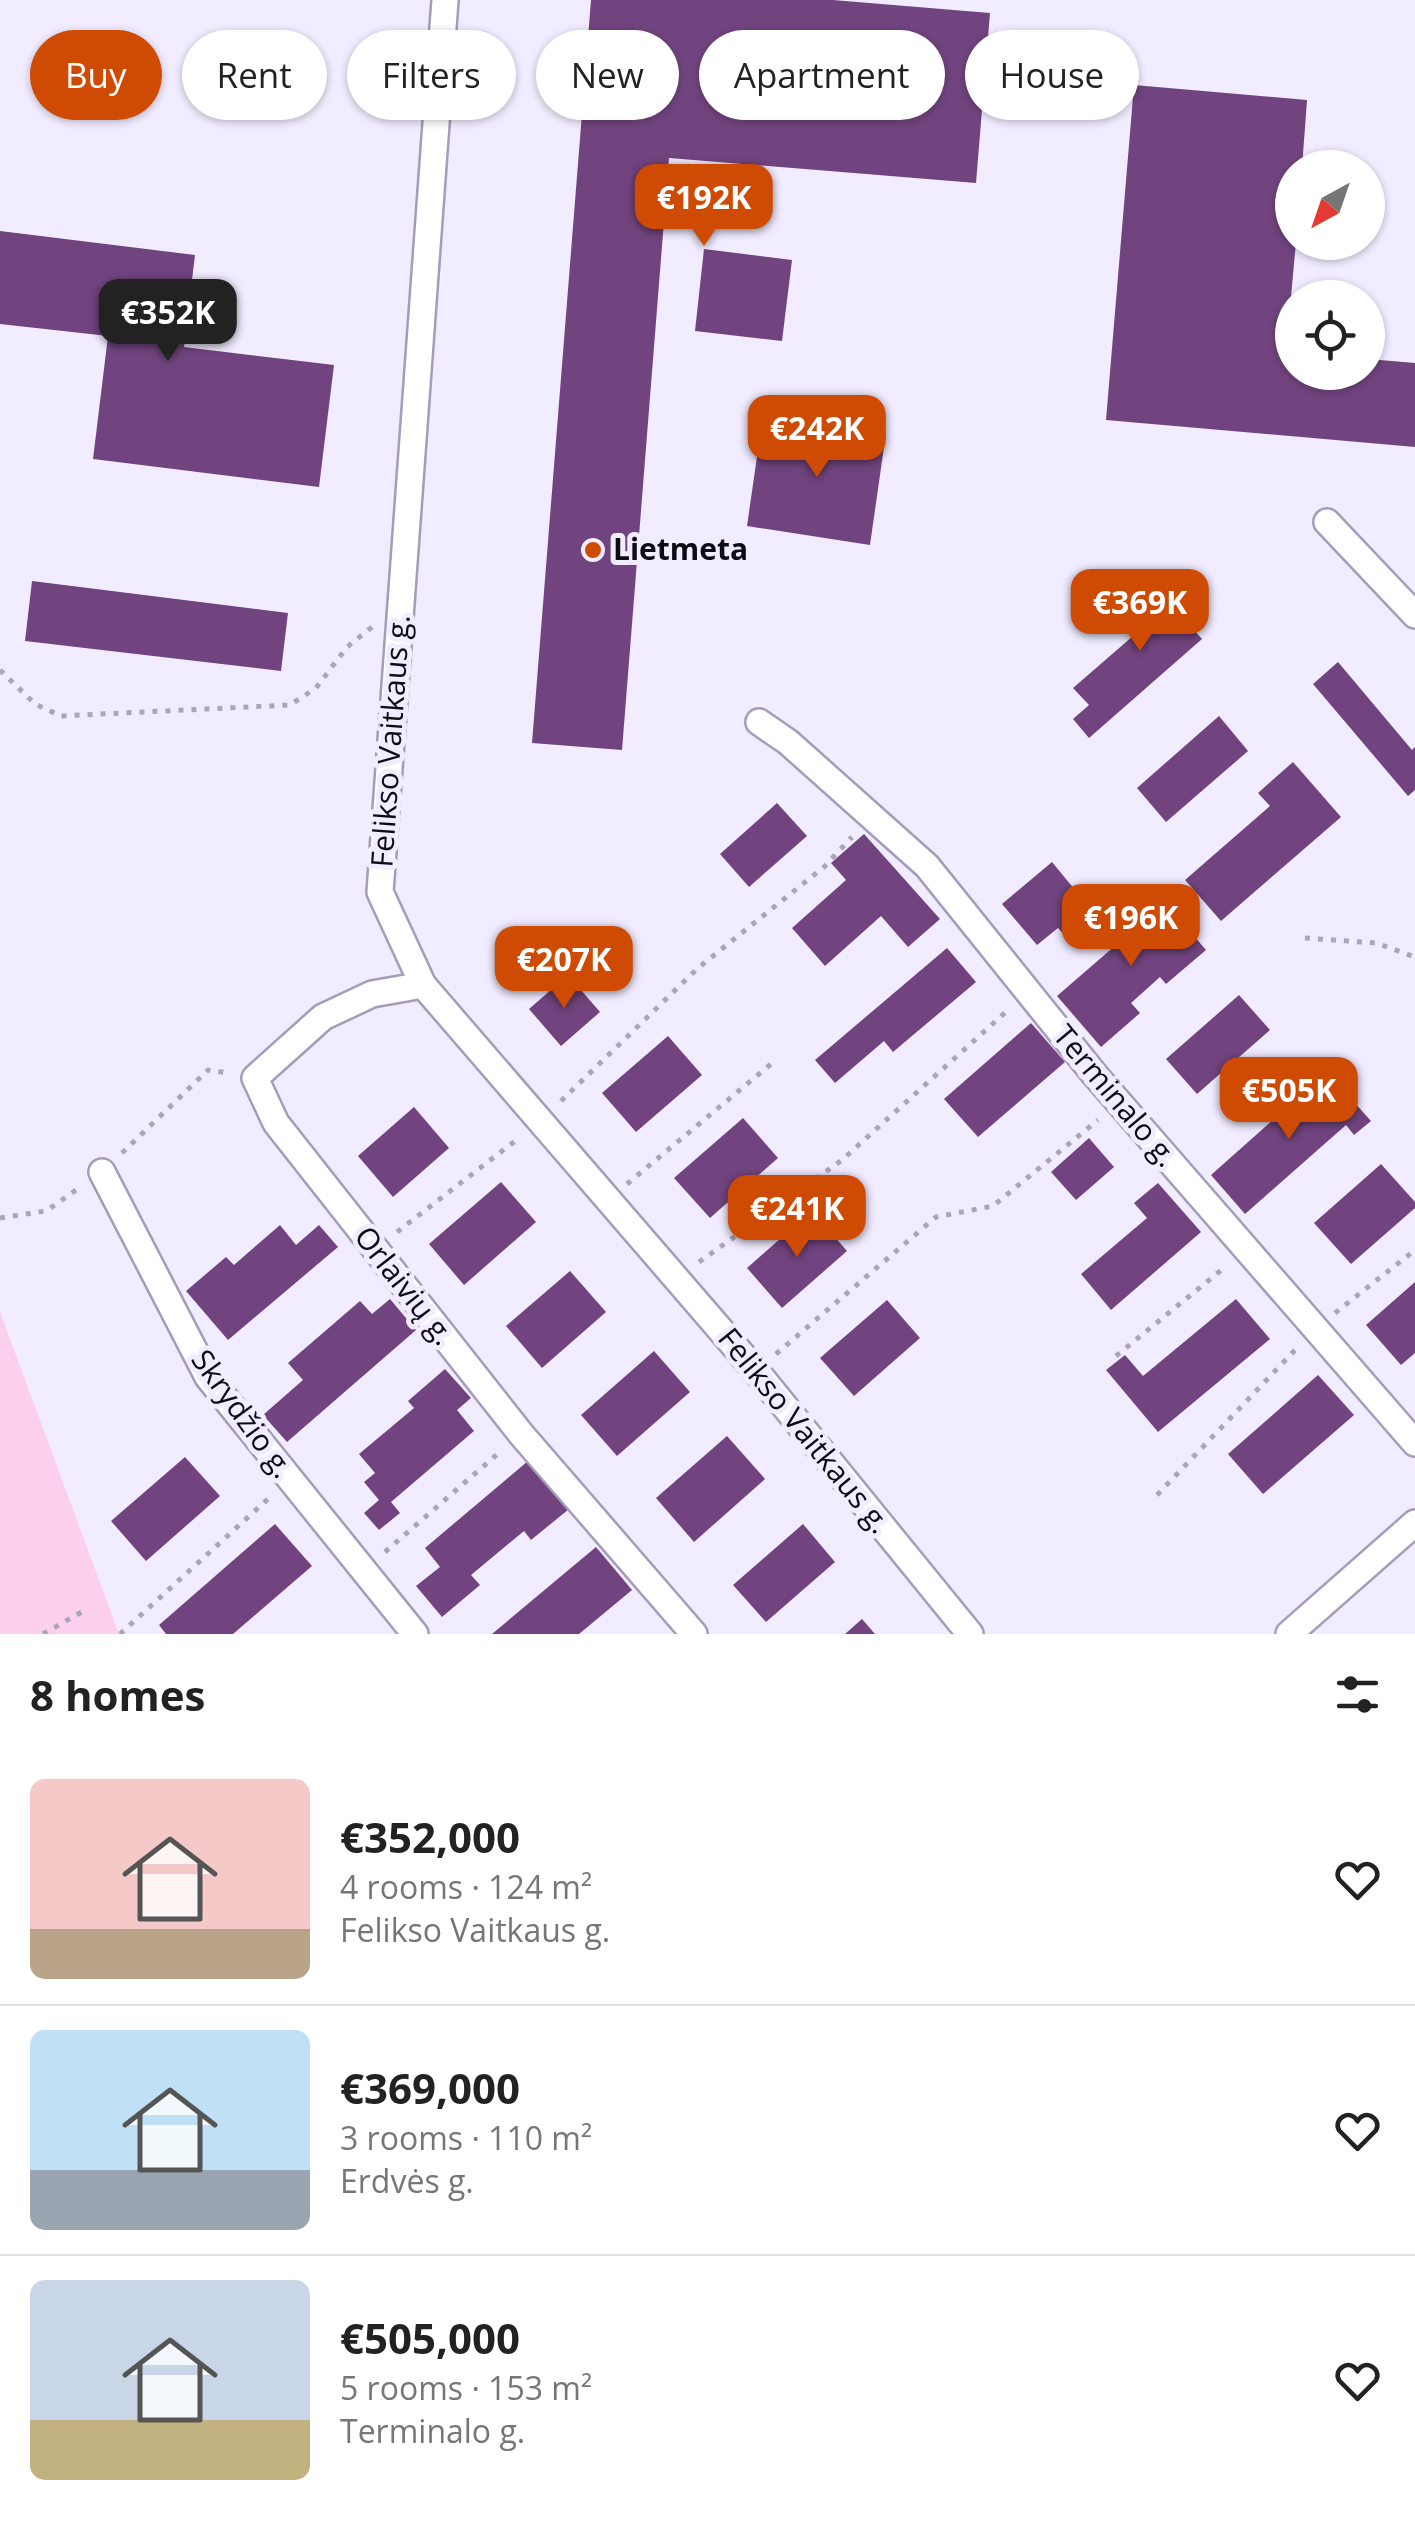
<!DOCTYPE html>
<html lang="en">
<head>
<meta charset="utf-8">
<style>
	:root { --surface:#fff; --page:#f6f6f6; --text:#222; --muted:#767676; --line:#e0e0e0; --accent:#cf4b04 }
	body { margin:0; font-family:"Open Sans",sans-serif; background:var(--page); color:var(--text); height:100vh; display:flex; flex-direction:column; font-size:38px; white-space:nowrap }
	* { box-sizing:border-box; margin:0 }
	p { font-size:32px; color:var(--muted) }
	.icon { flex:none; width:55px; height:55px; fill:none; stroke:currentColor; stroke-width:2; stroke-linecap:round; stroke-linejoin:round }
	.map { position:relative; height:1634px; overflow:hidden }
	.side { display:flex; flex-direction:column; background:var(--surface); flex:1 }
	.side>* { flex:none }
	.guide { position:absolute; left:30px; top:30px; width:1355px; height:90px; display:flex; gap:20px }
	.needle { width:65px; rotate:220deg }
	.fabs { position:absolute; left:1275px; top:150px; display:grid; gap:20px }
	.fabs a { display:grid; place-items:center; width:110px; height:110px; border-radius:50%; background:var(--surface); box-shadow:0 2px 8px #0004; font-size:50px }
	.price { position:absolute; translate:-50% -85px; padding:0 22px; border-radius:20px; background:var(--accent); color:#fff; font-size:32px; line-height:65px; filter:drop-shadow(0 2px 5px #0008) }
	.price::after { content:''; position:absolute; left:50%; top:60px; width:30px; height:22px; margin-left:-15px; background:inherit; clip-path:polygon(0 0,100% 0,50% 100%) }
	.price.current { background:#222; color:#fff }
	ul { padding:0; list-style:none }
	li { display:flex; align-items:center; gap:30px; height:250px; padding:0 30px }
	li+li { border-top:2px solid var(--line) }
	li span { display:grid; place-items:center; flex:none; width:280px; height:200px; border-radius:15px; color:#555 }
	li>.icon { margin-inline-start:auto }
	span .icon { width:120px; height:120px; fill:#fffc; stroke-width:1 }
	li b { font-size:42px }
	h2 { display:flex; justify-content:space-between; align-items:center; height:120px; padding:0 30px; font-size:42px }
	.pill { padding:0 35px; border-radius:45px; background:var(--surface); box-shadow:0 2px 8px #0004; font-size:35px; line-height:90px }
	.pill.current { background:var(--accent); color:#fff }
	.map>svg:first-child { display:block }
	.green { fill:#fccfed }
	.building { fill:#72447f }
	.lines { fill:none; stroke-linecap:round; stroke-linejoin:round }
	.minor-casing { stroke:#a49cb9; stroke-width:30 }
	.path { stroke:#aba6b7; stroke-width:5; stroke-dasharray:5 8; stroke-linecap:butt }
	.minor { stroke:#fff; stroke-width:25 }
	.poi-dot { fill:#cf4b04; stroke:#f1ecff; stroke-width:4 }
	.labels { text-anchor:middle; stroke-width:10; stroke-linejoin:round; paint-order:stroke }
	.poi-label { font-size:30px; font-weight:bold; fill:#0e0b15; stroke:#f1ecff; text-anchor:start }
	.street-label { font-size:30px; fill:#0e0b15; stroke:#f1ecff }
</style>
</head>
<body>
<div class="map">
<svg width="1415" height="1634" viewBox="0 0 1415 1634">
	<rect width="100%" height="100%" fill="#f1ecff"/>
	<path class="green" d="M0,1312L119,1634H0Z"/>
	<g class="building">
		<path d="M591,0H833L990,13L976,183L669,158L622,750L532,743Z"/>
		<path d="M1134,85L1307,100L1302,168H1292V242H1296L1286,352L1292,353V372H1368V359L1415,363V447L1106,420Z"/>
		<path d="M0,231L195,255L184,347L334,365L319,487L93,459L108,336L0,324Z"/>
		<path d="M704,249L792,260L782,341L695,331Z"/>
		<path d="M763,415L886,433L870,545L747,526Z"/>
		<path d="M1179,573L1203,601L1183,618L1202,639L1089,738L1073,719L1089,705L1073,688L1133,636L1121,623Z"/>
		<path d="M32,581L288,613L281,671L25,641Z"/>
		<path d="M1338,662L1412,750L1415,747V790L1408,796L1313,684Z"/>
		<path d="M1219,716L1248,751L1166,822L1137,788Z"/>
		<path d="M1293,762L1341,817L1221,921L1185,880L1270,806L1258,793Z"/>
		<path d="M777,803L807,836L749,887L720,854Z"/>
		<path d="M864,834L940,919L908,947L881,916L825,966L792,928L846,880L831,863Z"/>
		<path d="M1052,862L1098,918L1070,941L1058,928L1037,945L1002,904Z"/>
		<path d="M1156,892L1206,950L1166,984L1160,977L1131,1003L1140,1013L1101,1047L1057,996L1124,938L1115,927Z"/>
		<path d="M947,948L976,982L893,1052L884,1041L835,1083L815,1060Z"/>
		<path d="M568,975L600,1012L561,1046L529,1009Z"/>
		<path d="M1239,995L1270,1030L1197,1094L1166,1059Z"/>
		<path d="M1031,1023L1065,1062L978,1137L944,1099Z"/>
		<path d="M668,1036L702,1075L636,1132L602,1093Z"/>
		<path d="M1327,1072L1371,1121L1354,1135L1346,1125L1245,1214L1211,1175Z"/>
		<path d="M414,1107L449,1148L393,1197L358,1156Z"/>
		<path d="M743,1118L778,1158L710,1218L674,1178Z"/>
		<path d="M1089,1138L1114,1167L1076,1200L1051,1172Z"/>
		<path d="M1381,1164L1415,1202V1208L1351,1264L1314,1223Z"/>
		<path d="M501,1182L536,1222L464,1285L429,1244Z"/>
		<path d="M1158,1183L1201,1232L1111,1310L1081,1274L1147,1218L1134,1203Z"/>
		<path d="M812,1211L847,1251L782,1308L747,1268Z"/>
		<path d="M280,1225L296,1245L319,1225L338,1247L228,1340L186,1291L226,1257L234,1265Z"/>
		<path d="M570,1271L606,1312L542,1368L506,1326Z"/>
		<path d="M1415,1282V1353L1401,1365L1366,1325Z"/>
		<path d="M390,1299L416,1330L287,1442L263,1415L303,1380L288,1363L360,1301L372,1314Z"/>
		<path d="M1236,1299L1270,1339L1158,1432L1106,1370L1125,1355L1143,1376Z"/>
		<path d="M887,1300L920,1338L854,1396L820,1358Z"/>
		<path d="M654,1351L690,1392L617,1456L581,1415Z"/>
		<path d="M445,1369L471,1398L457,1410L474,1431L391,1502L400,1513L379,1530L364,1513L379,1500L364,1482L375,1473L359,1454L414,1408L408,1401Z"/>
		<path d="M1318,1375L1354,1415L1263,1494L1228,1454Z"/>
		<path d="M727,1436L765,1479L694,1542L656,1498Z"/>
		<path d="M185,1457L220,1496L146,1561L111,1521Z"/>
		<path d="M528,1461L569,1509L531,1540L524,1531L471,1575L480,1585L442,1617L416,1586L440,1567L425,1548Z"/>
		<path d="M275,1524L312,1566L233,1634H166L159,1625Z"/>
		<path d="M803,1524L835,1562L766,1622L733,1585Z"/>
		<path d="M596,1547L632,1590L579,1634H492Z"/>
		<path d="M862,1619L875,1634H845Z"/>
	</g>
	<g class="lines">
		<g class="minor-casing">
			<g id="minor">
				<path d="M445,0L380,892L423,985L756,1371L970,1634"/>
				<path d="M1327,522L1415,615"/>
				<path d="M759,722L788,742L927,866L1095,1075L1415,1443"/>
				<path d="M423,985L372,994L323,1017L255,1078L276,1123L521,1434L694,1634"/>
				<path d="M102,1172L208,1377L415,1634"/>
				<path d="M1289,1634L1415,1523"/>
			</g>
		</g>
		<g class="path">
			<path d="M0,670L35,704L61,716L290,705L316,688L347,647L372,627"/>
			<path d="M1305,938L1376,943L1415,957"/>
			<path d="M561,1101L698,968L824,867L852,837"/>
			<path d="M122,1153L208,1070L228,1073"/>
			<path d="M627,1184L771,1064"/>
			<path d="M0,1218L46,1211L79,1188"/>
			<path d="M397,1232L519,1138"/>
			<path d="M699,1262L842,1160L1008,1010"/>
			<path d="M1335,1313L1415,1250"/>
			<path d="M776,1354L936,1217L993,1206L1098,1120"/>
			<path d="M1116,1356L1225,1267"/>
			<path d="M1157,1495L1297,1348"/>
			<path d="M385,1552L501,1451"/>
			<path d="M43,1634L87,1609"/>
			<path d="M120,1634L269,1498"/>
		</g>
		<use href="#minor" class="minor"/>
	</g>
	<circle class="poi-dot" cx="593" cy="550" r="10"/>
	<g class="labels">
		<g class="poi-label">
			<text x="613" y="560">Lietmeta</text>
		</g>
		<g class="street-label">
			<text transform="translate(391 741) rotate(-86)" y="10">Felikso Vaitkaus g.</text>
			<text transform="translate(1115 1096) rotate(50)" y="10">Terminalo g.</text>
			<text transform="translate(404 1286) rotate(52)" y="10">Orlaivių g.</text>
			<text transform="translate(242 1414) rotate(54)" y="10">Skrydžio g.</text>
			<text transform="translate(804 1431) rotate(51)" y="10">Felikso Vaitkaus g.</text>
		</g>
	</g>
</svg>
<div class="fabs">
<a><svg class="needle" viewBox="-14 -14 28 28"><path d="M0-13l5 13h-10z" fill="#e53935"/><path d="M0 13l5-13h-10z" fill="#767676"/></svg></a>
<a><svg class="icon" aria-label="locate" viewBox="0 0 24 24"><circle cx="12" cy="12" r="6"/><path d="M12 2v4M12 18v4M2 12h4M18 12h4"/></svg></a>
</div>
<b class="price" style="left:704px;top:249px">€192K</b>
<b class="price current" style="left:168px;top:364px">€352K</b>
<b class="price" style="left:817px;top:480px">€242K</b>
<b class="price" style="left:1140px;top:654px">€369K</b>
<b class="price" style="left:1131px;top:969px">€196K</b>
<b class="price" style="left:564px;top:1011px">€207K</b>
<b class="price" style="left:1289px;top:1142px">€505K</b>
<b class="price" style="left:797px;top:1260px">€241K</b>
<div class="guide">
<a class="pill current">Buy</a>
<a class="pill">Rent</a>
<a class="pill">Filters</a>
<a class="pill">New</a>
<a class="pill">Apartment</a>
<a class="pill">House</a>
</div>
</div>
<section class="side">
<h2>8 homes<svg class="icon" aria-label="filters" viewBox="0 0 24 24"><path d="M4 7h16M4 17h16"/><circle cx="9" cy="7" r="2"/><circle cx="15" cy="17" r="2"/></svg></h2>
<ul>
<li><span style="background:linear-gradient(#f6c9c9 75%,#b9a48a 0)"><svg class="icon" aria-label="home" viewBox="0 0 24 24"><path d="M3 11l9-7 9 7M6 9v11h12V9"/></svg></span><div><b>€352,000</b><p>4 rooms · 124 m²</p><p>Felikso Vaitkaus g.</p></div><svg class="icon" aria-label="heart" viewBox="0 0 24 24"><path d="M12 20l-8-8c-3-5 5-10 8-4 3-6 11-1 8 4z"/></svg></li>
<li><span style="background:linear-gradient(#bfe0f5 70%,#9aa5b1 0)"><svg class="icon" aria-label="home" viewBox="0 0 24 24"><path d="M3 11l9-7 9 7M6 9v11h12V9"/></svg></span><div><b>€369,000</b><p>3 rooms · 110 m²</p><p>Erdvės g.</p></div><svg class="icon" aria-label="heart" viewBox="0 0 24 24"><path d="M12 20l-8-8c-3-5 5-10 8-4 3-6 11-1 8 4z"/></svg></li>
<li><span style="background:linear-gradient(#c9d6e8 70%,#c2b280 0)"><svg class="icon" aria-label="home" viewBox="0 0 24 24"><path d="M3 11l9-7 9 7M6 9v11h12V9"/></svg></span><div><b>€505,000</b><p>5 rooms · 153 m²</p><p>Terminalo g.</p></div><svg class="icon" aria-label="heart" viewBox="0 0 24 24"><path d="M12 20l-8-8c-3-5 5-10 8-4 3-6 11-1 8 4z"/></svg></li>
</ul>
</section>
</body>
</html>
